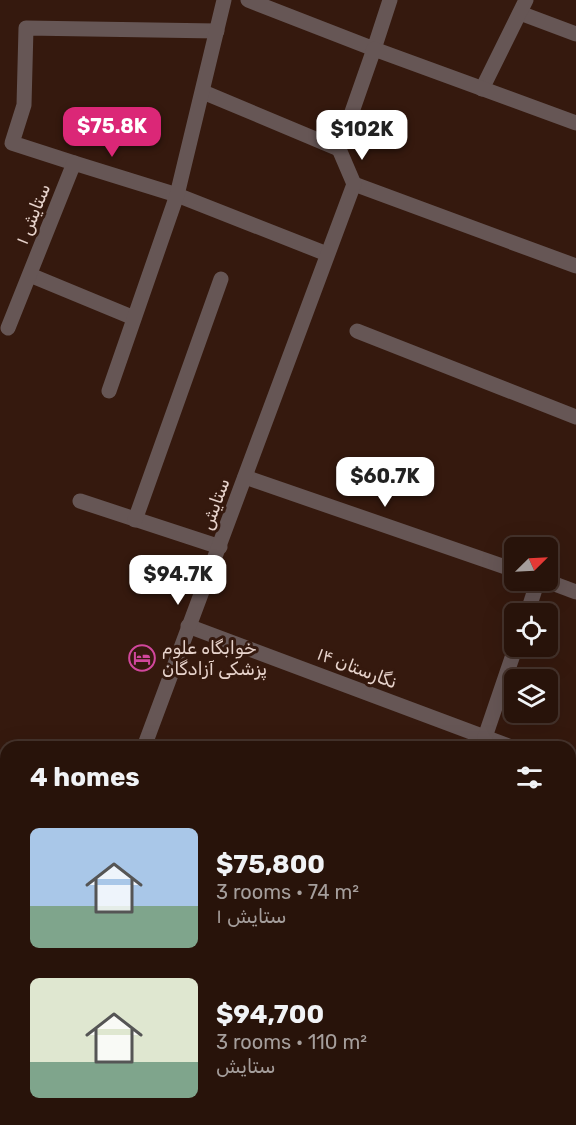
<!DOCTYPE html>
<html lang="en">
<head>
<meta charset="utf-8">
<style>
	:root { --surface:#28130a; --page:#301c13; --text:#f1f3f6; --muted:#a59e9c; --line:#44322b; --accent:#db2777 }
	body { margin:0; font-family:Rubik,Vazirmatn,sans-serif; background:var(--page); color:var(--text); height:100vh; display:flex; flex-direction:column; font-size:22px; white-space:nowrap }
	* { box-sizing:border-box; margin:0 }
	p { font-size:20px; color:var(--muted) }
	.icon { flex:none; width:33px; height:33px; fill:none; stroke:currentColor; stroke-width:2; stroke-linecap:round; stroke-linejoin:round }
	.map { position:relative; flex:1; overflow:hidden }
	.side { position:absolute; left:0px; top:741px; width:576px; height:384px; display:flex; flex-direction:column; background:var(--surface); border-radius:18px 18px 0 0; box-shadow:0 6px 24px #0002,0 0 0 2px var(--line) }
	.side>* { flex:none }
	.needle { width:39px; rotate:66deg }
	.tools { position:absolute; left:504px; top:537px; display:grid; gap:12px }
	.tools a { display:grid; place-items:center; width:54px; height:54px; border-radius:9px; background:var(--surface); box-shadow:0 6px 24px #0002,0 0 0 2px var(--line); font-size:30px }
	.price { position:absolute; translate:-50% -51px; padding:0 14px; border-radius:12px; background:#fff; color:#222; font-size:20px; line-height:39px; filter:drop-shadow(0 2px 3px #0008) }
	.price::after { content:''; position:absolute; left:50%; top:36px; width:18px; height:14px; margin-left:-9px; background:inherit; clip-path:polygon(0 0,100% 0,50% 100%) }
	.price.selected { background:var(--accent); color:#fff }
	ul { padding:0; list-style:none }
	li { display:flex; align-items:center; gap:18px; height:150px; padding:0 30px }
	li span { display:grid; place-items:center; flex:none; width:168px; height:120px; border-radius:9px; color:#555 }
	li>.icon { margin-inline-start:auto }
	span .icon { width:72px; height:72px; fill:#fffc; stroke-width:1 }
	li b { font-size:26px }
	h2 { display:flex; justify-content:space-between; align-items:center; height:72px; padding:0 30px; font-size:26px }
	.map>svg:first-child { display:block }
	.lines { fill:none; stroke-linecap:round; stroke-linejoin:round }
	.minor { stroke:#665655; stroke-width:15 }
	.labels { text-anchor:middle; stroke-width:6; stroke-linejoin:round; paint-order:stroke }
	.street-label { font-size:18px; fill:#e7d3cc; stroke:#35190e }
	.poi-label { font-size:18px; fill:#e7d3cc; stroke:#35190e; text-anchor:start }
</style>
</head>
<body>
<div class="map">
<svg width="576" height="1125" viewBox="0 0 576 1125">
	<rect width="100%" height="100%" fill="#35190e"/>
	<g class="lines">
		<g class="minor">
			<path d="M248,0L374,49L390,0"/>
			<path d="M520,13L576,34"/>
			<path d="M482,89L526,0"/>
			<path d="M203,92L339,149"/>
			<path d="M74,163L12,143L24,105L26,28L217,31"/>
			<path d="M354,184L576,266"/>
			<path d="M30,275L134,318"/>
			<path d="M8,328L74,163L177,195L327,254"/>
			<path d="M357,331L576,417"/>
			<path d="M109,391L177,195L224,0"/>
			<path d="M245,477L514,570"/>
			<path d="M80,501L220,547"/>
			<path d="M135,520L221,279"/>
			<path d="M544,580L576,592"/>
			<path d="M527,614L538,580"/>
			<path d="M188,626L511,747"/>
			<path d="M485,737L516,646"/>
			<path d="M144,747L354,184L339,149L374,49L576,123"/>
			<path d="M570,768L576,770"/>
			<path d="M570,903L576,905"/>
			<path d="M0,933L6,925"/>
			<path d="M570,1094L576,1096"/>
			<path d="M279,1119L295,1125"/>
			<path d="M15,1125L17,1119"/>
			<path d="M466,1125L469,1119"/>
		</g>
	</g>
	<defs>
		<g id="hotel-ring" transform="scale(1.35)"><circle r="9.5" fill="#35190e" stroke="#d1479c" stroke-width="1.5"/><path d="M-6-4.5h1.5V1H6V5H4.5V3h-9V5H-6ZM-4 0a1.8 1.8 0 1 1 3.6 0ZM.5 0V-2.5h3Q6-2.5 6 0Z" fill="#d1479c"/></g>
	</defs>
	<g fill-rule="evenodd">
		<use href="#hotel-ring" x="142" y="658"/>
	</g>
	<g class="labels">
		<g class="street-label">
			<text transform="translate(33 214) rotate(-68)" y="6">ستایش ۱</text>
			<text transform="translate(215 504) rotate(-70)" y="6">ستایش</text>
			<text transform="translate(357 668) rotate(21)" y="6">نگارستان ۱۴</text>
		</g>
		<g class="poi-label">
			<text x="162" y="654">خوابگاه علوم<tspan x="162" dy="21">پزشکی آزادگان</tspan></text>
		</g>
	</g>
</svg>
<div class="tools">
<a><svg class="needle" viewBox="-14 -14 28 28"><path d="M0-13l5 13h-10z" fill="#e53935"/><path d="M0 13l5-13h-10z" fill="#a59e9c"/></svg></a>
<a><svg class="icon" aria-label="locate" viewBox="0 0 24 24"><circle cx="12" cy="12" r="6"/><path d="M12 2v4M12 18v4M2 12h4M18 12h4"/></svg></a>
<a><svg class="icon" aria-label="layers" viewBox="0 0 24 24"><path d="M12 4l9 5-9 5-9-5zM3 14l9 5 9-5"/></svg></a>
</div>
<b class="price selected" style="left:112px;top:158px">$75.8K</b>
<b class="price" style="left:362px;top:161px">$102K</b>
<b class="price" style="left:385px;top:508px">$60.7K</b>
<b class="price" style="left:178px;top:606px">$94.7K</b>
<section class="side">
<h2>4 homes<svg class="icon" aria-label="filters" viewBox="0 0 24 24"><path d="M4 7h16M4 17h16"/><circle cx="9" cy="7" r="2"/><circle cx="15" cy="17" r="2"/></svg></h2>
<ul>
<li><span style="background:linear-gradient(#a9c7e8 65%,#7fa58c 0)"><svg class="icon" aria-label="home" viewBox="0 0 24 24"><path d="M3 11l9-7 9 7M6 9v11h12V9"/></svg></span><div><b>$75,800</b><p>3 rooms · 74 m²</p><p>ستایش ۱</p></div></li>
<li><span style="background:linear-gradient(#dfe7d0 70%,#7fa58c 0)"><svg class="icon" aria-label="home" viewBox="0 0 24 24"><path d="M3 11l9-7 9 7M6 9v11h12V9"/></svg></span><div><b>$94,700</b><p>3 rooms · 110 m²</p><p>ستایش</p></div></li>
</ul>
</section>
</div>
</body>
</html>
